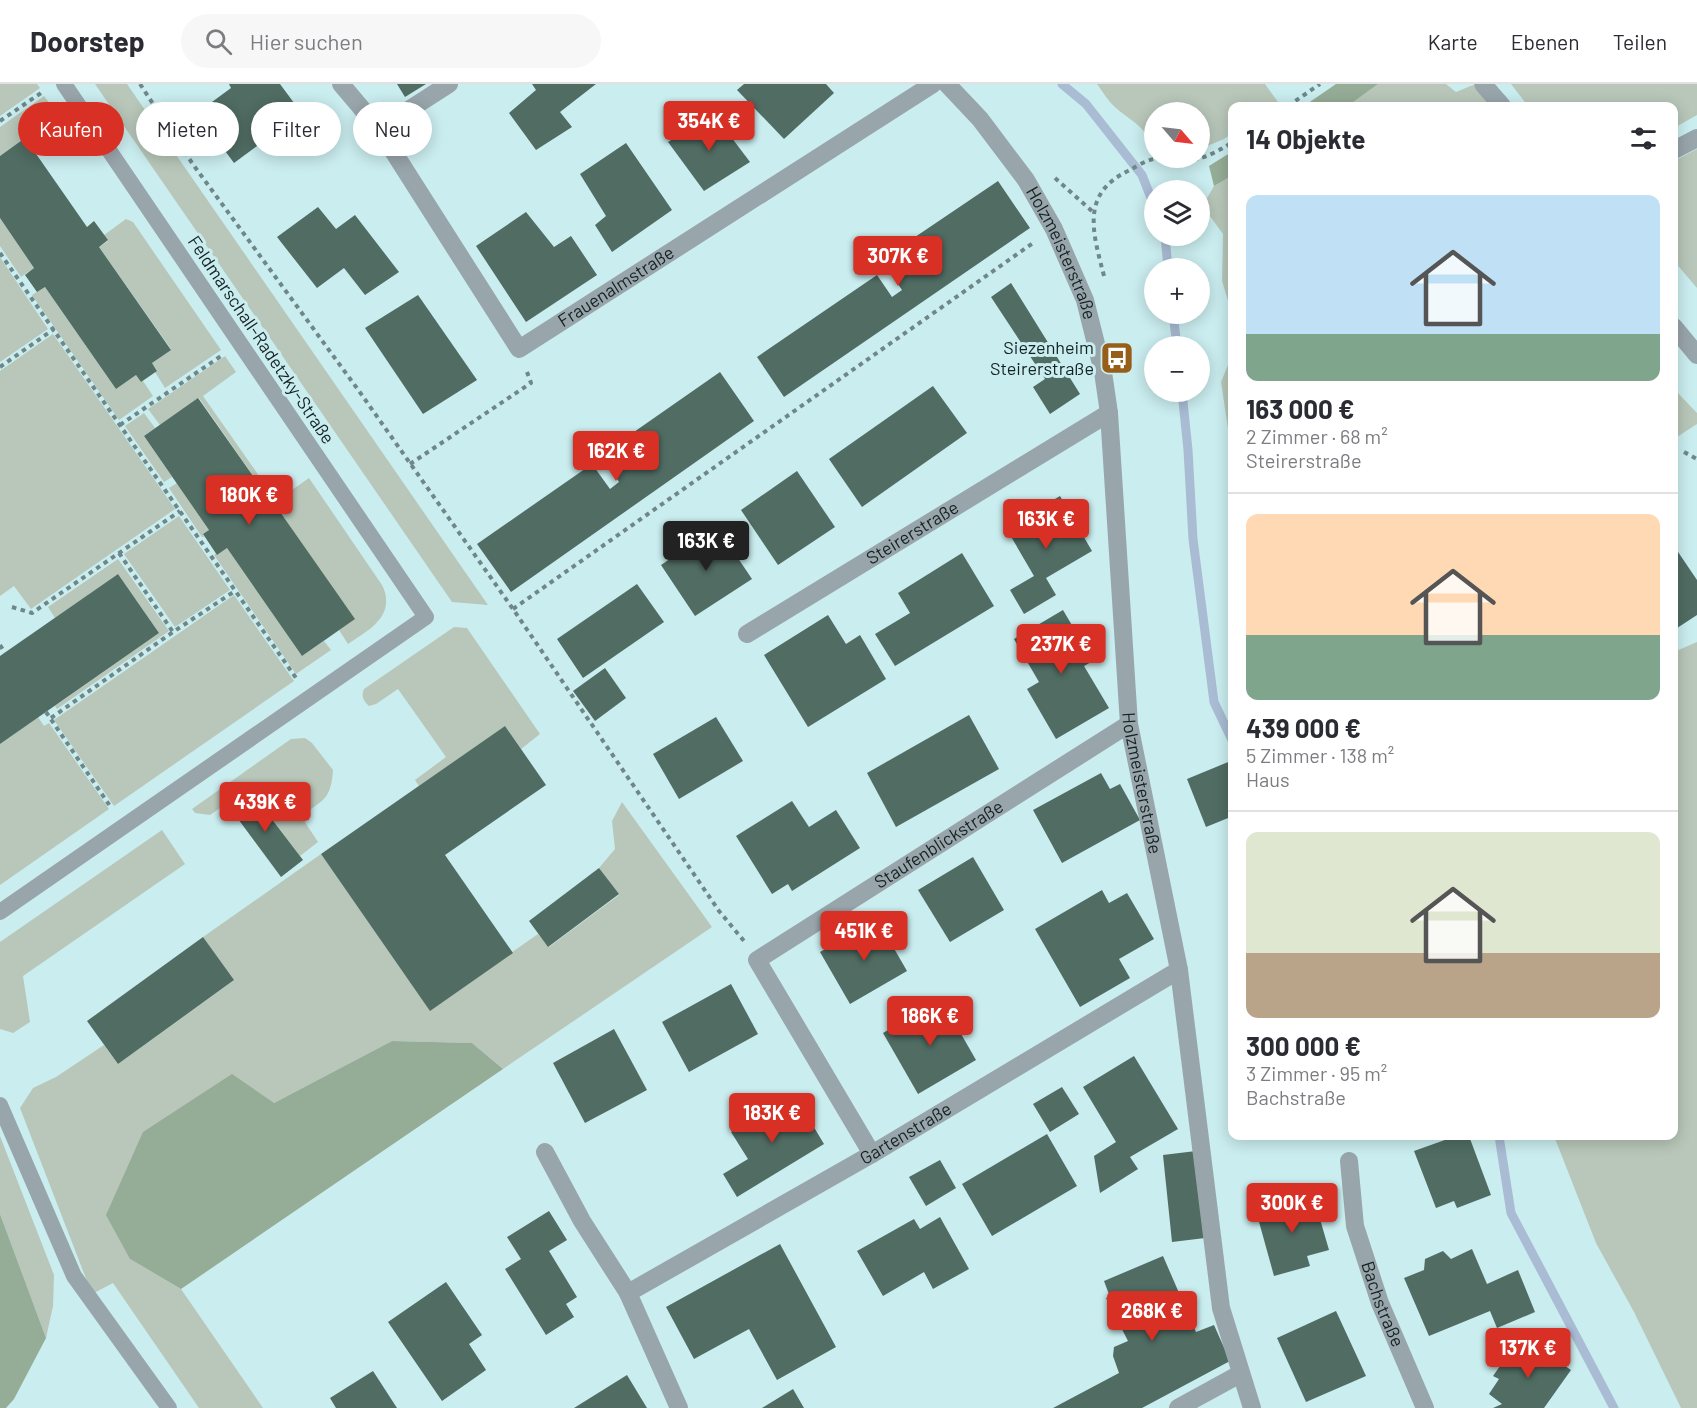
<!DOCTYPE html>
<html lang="de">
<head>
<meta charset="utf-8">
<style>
	:root { --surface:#fff; --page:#f7f7f7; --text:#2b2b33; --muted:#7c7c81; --line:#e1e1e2; --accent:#d93025 }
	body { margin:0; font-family:Barlow,sans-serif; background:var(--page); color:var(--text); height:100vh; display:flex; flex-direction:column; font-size:22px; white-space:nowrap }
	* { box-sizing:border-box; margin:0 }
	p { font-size:20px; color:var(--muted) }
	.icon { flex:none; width:33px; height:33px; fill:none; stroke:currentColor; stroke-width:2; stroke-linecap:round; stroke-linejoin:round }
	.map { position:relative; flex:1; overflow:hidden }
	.sheet { position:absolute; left:1228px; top:18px; width:450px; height:1038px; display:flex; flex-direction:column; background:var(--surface); border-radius:12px; box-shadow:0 3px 15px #0003 }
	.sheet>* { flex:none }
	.top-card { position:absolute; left:18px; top:18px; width:570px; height:54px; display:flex; gap:12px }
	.needle { width:39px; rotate:118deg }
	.fabs { position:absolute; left:1144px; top:18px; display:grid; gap:12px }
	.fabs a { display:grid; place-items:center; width:66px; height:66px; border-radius:50%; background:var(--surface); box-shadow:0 3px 15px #0003; font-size:30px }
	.price { position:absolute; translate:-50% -51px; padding:0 14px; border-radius:6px; background:var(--accent); color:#fff; font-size:20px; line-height:39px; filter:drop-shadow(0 2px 3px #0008) }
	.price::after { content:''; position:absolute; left:50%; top:36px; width:18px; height:14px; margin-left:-9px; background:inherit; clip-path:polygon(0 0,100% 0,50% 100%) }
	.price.selected { background:#222; color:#fff }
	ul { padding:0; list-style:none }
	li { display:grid; align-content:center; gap:12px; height:318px; padding:0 18px }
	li+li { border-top:2px solid var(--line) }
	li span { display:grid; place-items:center; height:186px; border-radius:12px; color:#555 }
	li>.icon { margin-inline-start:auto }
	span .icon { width:108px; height:108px; fill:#fffc; stroke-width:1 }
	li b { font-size:26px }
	h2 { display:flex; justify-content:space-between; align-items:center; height:72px; padding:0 18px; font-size:26px }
	.chip { padding:0 21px; border-radius:27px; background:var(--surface); box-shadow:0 3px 15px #0003; font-size:21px; line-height:54px }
	.chip.selected { background:var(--accent); color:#fff }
	header { display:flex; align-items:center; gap:36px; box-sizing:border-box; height:84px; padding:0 30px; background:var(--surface); border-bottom:2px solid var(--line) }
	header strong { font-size:28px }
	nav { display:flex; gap:33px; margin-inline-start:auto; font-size:21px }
	.search { width:420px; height:54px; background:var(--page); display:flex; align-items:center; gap:15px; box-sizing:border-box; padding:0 21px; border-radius:33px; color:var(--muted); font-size:22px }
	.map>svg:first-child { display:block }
	.green { fill:#b8c7b9 }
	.forest { fill:#95ac96 }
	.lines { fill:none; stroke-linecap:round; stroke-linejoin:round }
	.stream { stroke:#a9bcd4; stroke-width:9 }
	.building { fill:#506c63 }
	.path { stroke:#6f8789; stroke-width:4; stroke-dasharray:4.5 4.5; stroke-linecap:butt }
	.service { stroke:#98a5ab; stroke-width:16 }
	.minor { stroke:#98a5ab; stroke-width:18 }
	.tertiary { stroke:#98a5ab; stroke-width:18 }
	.labels { text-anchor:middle; stroke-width:6; stroke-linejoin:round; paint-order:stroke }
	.street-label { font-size:18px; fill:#152223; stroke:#caedef }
	.poi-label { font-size:18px; fill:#152223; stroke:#caedef; text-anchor:end }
</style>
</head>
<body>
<header>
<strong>Doorstep</strong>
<div class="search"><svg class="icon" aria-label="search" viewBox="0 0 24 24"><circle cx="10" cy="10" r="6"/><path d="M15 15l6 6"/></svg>Hier suchen</div>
<nav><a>Karte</a><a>Ebenen</a><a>Teilen</a></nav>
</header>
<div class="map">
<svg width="1697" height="1324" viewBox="0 0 1697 1324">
	<rect width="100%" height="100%" fill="#caedef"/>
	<g class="green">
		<path d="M0,0H37L40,4L0,32Z"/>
		<path d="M95,0H127L488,521L452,518Z"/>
		<path d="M1097,0H1265L1278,18L1271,22H1233V49L1224,55L1200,65V28H1155V50H1146C1138,39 1126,33 1116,24C1108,17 1103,8 1097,0Z"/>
		<path d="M1378,0H1446L1456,8L1473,1L1491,22H1348Z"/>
		<path d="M1511,0H1697V31L1674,44V22H1528Z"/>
		<path d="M44,12L58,31L0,72V43Z"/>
		<path d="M1697,65V204L1674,177V77Z"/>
		<path d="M1233,91V233L1222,197L1223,150L1207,128L1206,116L1214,102Z"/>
		<path d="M0,134L34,184L21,193L0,162Z"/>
		<path d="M126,135L133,138L221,266L165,304L155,288L157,286L152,279L171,265L99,163L108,157L104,151Z"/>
		<path d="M0,173L48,245L0,278Z"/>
		<path d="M45,203L116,305L136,291L141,298L143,297L153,312L119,336L32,211Z"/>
		<path d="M53,250L175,425L31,525L14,502L0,512V287Z"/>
		<path d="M1233,269V378L1221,298Z"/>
		<path d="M225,272L236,288L203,312L269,406L265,409L199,314L160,341L148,325Z"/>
		<path d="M1674,305L1697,329V340L1674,355Z"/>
		<path d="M144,329L155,344L144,352L172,393L164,398L125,342Z"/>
		<path d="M309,394L382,501C384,505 386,510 386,515C388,537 364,549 348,560L339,546L354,535L278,425L286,419L282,413Z"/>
		<path d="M177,399L209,446L203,450L204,453H202L169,404Z"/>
		<path d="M179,432L230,506L175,543L124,470Z"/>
		<path d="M227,464L302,572L324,557L331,566L296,590L214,471L216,469L217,471Z"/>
		<path d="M118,475L169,547L57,625L55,622L159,549L118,490L55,534L48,523Z"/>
		<path d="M234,511L294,597L114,722L54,636Z"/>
		<path d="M454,543L467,544L540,650L521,665L505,642L419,702L415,696L446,673L398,605L376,620L369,622C363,616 361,613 364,605Z"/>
		<path d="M1697,558V1324H1681L1634,1228L1596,1159L1554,1052H1674V568Z"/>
		<path d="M38,633L44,642L49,639L109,725L0,801V660Z"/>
		<path d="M305,654L312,659L333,686C331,716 323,716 301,732L318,758L300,772L249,704L210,731L195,729L192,725L291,655Z"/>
		<path d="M622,718L712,843L503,985L472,959L392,957L274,1019L130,1175L181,1205L263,1324H199L113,1199L92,1210L20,1024L33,1004L56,993L104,961L118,980L233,897L203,853L321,770L430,926L538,850L549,863L619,811L599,784L615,765L612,737Z"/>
		<path d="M162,746L185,780L23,892L30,938L13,949L0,945V858Z"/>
		<path d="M0,1052L54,1191L53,1222L46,1254L0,1130Z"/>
	</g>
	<g class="forest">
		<path d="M1336,0H1378L1348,22H1304Z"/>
		<path d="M1233,67V91L1214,102L1209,82Z"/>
		<path d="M392,957L472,959L503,985L181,1205L130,1175L106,1131L143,1048L232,990L274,1019Z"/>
		<path d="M0,1130L46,1254L14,1315L6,1324H0Z"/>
	</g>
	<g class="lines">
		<g class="stream">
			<path d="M1062,0L1086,20L1142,91L1155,124"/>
			<path d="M1165,152L1168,184"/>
			<path d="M1173,230L1177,262"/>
			<path d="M1182,308L1188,366L1193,455L1214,618L1233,658"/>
			<path d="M1499,1052L1511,1129L1614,1324"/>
		</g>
	</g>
	<g class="building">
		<path d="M229,0H280L297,23L263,47L268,54L234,79L197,29L231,4Z"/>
		<path d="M397,0H426L405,13Z"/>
		<path d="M532,0H596L560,28L572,43L536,66L509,29L536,6Z"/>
		<path d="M744,0H826L834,9L784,55L737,6Z"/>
		<path d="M713,29L750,78L704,107L668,58Z"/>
		<path d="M25,54L87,143L94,137L108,156L99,163L171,266L152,279L157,287L141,298L136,291L116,305L45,203L37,208L25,191L34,184L0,134V72Z"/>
		<path d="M626,59L672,126L612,168L595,141L606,132L580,90Z"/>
		<path d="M998,97L1030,144L784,313L757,273L877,191L892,213L902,206L881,176Z"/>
		<path d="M318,123L336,145L355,131L399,188L365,211L344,184L317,204L277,153Z"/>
		<path d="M526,128L554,163L571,152L597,191L526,238L476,162Z"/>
		<path d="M1011,199L1080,310L1050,330L1033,303L1045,295L991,213Z"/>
		<path d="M418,211L477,296L423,330L365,244Z"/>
		<path d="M720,288L754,337L511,508L477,460L592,380L610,405L619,398L601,371Z"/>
		<path d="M933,302L967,349L862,423L829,375Z"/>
		<path d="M198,314L265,409L275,402L282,413L286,419L278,425L355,535L302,572L227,464L217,471L203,450L209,446L144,352Z"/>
		<path d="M797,387L835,443L778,481L741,426Z"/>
		<path d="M1060,412L1092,467L1046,494L1056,511L1024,530L1010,506L1034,492L1006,444Z"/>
		<path d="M717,443L752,495L695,532L661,481Z"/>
		<path d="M1674,462L1697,496V531L1674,546Z"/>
		<path d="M962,469L994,522L895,582L875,550L910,529L898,509Z"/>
		<path d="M118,490L159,549L0,660V572Z"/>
		<path d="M637,500L664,538L583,594L557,555Z"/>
		<path d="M1063,526L1093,577L1084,582L1109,624L1056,655L1027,605L1039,598L1014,555Z"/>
		<path d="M828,531L846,560L860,551L886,595L808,643L764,571Z"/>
		<path d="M605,584L626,614L595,637L573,607Z"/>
		<path d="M969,631L999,685L896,743L867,689Z"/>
		<path d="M716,633L743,677L679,715L653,670Z"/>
		<path d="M505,642L546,701L445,771L513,869L430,927L321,770Z"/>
		<path d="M1233,676V732L1206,743L1187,695Z"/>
		<path d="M1101,689L1110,705L1120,700L1140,736L1062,779L1033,726Z"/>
		<path d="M248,704L303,776L281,793L227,720Z"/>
		<path d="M792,717L809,743L836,726L860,764L792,807L788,800L772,810L736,752Z"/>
		<path d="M973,773L1004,826L950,858L918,806Z"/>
		<path d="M599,784L619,810L548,863L529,837Z"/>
		<path d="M1102,806L1109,819L1127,809L1154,855L1119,875L1130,894L1080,923L1035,845Z"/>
		<path d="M877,835L907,887L850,920L820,868Z"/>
		<path d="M203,853L234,896L118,980L87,937Z"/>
		<path d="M731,900L758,950L689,988L662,938Z"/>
		<path d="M941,915L976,976L918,1010L883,949Z"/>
		<path d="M614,945L647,1006L585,1039L553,979Z"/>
		<path d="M1134,972L1178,1045L1130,1073L1138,1085L1100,1109L1094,1072L1116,1058L1083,1003Z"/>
		<path d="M1062,1003L1079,1030L1050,1048L1033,1020Z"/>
		<path d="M794,1010L824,1060L737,1113L723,1090L748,1075L731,1048Z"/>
		<path d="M1047,1050L1077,1102L992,1152L962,1100Z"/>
		<path d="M1456,1052H1469L1491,1111L1457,1124L1454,1117L1436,1124L1414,1067Z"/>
		<path d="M1196,1067L1205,1154L1172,1158L1163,1071Z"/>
		<path d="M940,1076L956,1104L926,1122L909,1093Z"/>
		<path d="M1313,1111L1329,1166L1307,1172L1310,1182L1274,1192L1256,1127Z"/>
		<path d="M549,1127L567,1156L549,1167L577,1213L566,1220L574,1233L546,1251L505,1185L521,1175L507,1153Z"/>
		<path d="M940,1133L969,1185L933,1205L924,1188L883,1212L857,1167L914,1135L920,1145Z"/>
		<path d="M780,1160L836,1263L777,1296L749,1245L694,1275L666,1223Z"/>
		<path d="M1472,1165L1487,1200L1518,1186L1535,1228L1497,1244L1490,1227L1429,1252L1404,1194L1424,1186L1425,1175L1443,1167L1451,1175Z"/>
		<path d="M1163,1172L1196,1248L1214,1241L1230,1277L1142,1324H1053L1119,1289L1113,1272L1114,1263L1128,1257L1106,1214L1110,1213L1104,1197Z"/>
		<path d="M446,1198L482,1251L469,1260L486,1286L442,1317L388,1238Z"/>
		<path d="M1336,1227L1366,1292L1306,1318L1277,1254Z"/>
		<path d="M1527,1255L1571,1286L1544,1324H1493L1502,1320L1489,1310L1499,1295L1493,1292L1507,1272L1513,1276Z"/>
		<path d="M373,1287L397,1324H336L330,1314Z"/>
		<path d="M627,1291L647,1324H574Z"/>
		<path d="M793,1305L804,1324H762Z"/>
	</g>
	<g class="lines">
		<g class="path">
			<path d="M140,0L192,79L359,307L513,525L719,827L744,857"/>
			<path d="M1288,22L1320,0"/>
			<path d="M0,37L41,9"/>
			<path d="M1055,94L1093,128"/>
			<path d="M0,169L296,594"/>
			<path d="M1104,192C1093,149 1080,110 1128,87C1136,83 1146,76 1154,75C1161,74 1169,77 1177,77C1199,78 1215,69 1233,58"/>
			<path d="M0,283L54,245"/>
			<path d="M120,341L221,272"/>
			<path d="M1684,368L1697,375"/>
			<path d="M410,380L531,299L527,288"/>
			<path d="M119,469L173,548"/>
			<path d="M12,523L32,529L180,427"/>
			<path d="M513,525L1033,159"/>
			<path d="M0,561L5,569"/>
			<path d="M46,628L110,722"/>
			<path d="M51,634L173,548L235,507"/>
		</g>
		<g class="service">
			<path d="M0,828L426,533L64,0"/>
			<path d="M0,1021L74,1192L169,1324"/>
		</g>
		<g class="minor">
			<path id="s1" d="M341,0L379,45L519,265L933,0"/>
			<path d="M1483,0L1502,22"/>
			<path d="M379,45L449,0"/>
			<path d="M1674,66L1697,54"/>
			<path d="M1674,243L1697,271"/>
			<path id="s2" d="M747,550L1109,329"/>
			<path d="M545,1068L582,1137L628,1209"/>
			<path id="s3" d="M872,1070L757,876L1129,640"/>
			<path id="s4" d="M1349,1077L1355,1142L1380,1219L1425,1324"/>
			<path id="s5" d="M679,1324L628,1209L872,1070L1179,886"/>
			<path d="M1178,1324L1240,1290"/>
		</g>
		<path class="tertiary" id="s6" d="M947,0L980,35L1026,96L1054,145L1085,216L1103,288L1109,329L1129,640L1179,886L1221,1224L1252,1324"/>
	</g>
	<defs>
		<g id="bus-square" transform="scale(1.725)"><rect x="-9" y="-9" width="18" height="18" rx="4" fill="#965e18" stroke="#caedef"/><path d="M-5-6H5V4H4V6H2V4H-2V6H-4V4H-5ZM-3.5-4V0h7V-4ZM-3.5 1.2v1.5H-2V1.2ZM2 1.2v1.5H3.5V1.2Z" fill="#fff"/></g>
	</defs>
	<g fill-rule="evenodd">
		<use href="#bus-square" x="1117" y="274"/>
	</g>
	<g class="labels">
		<g class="street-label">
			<text dy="6" stroke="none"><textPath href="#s6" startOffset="206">Holzmeisterstraße</textPath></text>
			<text dy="6" stroke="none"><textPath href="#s1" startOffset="435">Frauenalmstraße</textPath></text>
			<text transform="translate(261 256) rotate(56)" y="6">Feldmarschall-Radetzky-Straße</text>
			<text dy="6" stroke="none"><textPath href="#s2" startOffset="194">Steirerstraße</textPath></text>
			<text dy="6" stroke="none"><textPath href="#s6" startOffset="746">Holzmeisterstraße</textPath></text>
			<text dy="6" stroke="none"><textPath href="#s3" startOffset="441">Staufenblickstraße</textPath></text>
			<text dy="6" stroke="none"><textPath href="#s5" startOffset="446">Gartenstraße</textPath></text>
			<text dy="6" stroke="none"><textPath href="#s4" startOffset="148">Bachstraße</textPath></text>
		</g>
		<g class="poi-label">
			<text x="1094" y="270">Siezenheim<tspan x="1094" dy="21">Steirerstraße</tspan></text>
		</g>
	</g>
</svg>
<div class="fabs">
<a><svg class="needle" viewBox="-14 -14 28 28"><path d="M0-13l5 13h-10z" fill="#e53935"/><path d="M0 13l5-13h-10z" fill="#7c7c81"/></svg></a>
<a><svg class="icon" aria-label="layers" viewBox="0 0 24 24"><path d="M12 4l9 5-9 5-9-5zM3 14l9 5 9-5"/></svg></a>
<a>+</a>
<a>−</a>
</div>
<b class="price" style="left:709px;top:68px">354K €</b>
<b class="price" style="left:898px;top:203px">307K €</b>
<b class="price" style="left:616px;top:398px">162K €</b>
<b class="price" style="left:249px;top:442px">180K €</b>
<b class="price" style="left:1046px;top:466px">163K €</b>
<b class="price selected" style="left:706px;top:488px">163K €</b>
<b class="price" style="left:1061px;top:591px">237K €</b>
<b class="price" style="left:265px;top:749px">439K €</b>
<b class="price" style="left:864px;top:878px">451K €</b>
<b class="price" style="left:930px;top:963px">186K €</b>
<b class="price" style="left:772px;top:1060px">183K €</b>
<b class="price" style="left:1292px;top:1150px">300K €</b>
<b class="price" style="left:1152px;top:1258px">268K €</b>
<b class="price" style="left:1528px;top:1295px">137K €</b>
<div class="top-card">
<a class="chip selected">Kaufen</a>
<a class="chip">Mieten</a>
<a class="chip">Filter</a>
<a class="chip">Neu</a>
</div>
<section class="sheet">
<h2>14 Objekte<svg class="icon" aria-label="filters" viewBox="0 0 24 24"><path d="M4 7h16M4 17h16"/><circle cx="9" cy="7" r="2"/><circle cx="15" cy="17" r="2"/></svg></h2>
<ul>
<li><span style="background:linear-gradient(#bfe0f5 75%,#7fa58c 0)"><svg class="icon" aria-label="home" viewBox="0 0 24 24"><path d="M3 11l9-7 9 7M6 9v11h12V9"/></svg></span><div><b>163 000 €</b><p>2 Zimmer · 68 m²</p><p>Steirerstraße</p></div></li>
<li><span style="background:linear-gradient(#ffd9b3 65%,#7fa58c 0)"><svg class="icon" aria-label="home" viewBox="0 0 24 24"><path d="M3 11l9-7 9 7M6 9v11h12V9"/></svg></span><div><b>439 000 €</b><p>5 Zimmer · 138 m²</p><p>Haus</p></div></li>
<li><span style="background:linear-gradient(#dfe7d0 65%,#b9a48a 0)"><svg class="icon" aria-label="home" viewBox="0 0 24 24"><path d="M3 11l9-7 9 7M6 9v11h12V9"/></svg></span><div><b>300 000 €</b><p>3 Zimmer · 95 m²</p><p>Bachstraße</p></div></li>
</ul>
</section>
</div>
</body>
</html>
